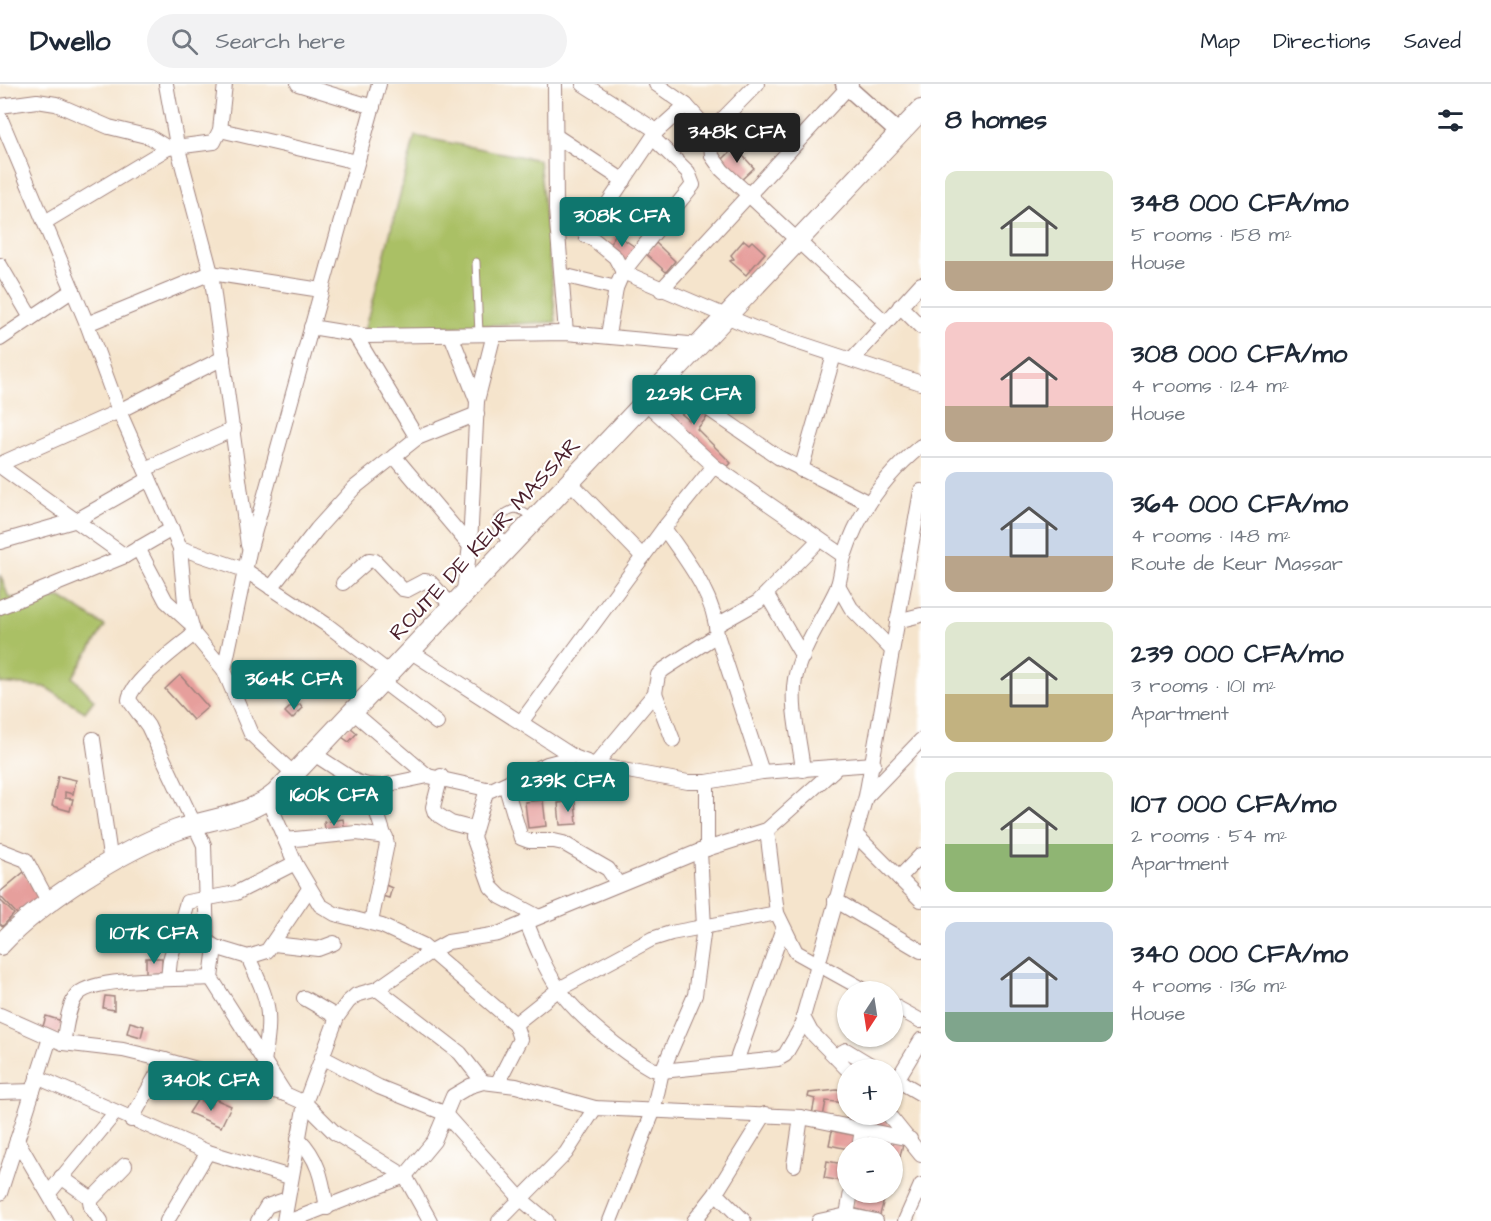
<!DOCTYPE html>
<html lang="en">
<head>
<meta charset="utf-8">
<style>
	:root { --surface:#fff; --page:#f2f2f3; --text:#1f2937; --muted:#747a83; --line:#e0e1e3; --accent:#0f766e }
	body { margin:0; font-family:"Architects Daughter",sans-serif; background:var(--page); color:var(--text); height:100vh; display:flex; flex-direction:column; font-size:22px; white-space:nowrap }
	* { box-sizing:border-box; margin:0 }
	p { font-size:20px; color:var(--muted) }
	.icon { flex:none; width:33px; height:33px; fill:none; stroke:currentColor; stroke-width:2; stroke-linecap:round; stroke-linejoin:round }
	.map { position:relative; flex:1; overflow:hidden }
	.side { display:flex; flex-direction:column; background:var(--surface); width:570px }
	.side>* { flex:none }
	.needle { width:39px; rotate:192deg }
	.tools { position:absolute; left:837px; top:897px; display:grid; gap:12px }
	.tools a { display:grid; place-items:center; width:66px; height:66px; border-radius:50%; background:var(--surface); box-shadow:0 2px 4px #0004; font-size:30px }
	.price { position:absolute; translate:-50% -51px; padding:0 14px; border-radius:6px; background:var(--accent); color:#fff; font-size:20px; line-height:39px; filter:drop-shadow(0 2px 3px #0008) }
	.price::after { content:''; position:absolute; left:50%; top:36px; width:18px; height:14px; margin-left:-9px; background:inherit; clip-path:polygon(0 0,100% 0,50% 100%) }
	.price.on { background:#222; color:#fff }
	ul { padding:0; list-style:none }
	li { display:flex; align-items:center; gap:18px; height:150px; padding:0 24px }
	li+li { border-top:2px solid var(--line) }
	li span { display:grid; place-items:center; flex:none; width:168px; height:120px; border-radius:12px; color:#555 }
	li>.icon { margin-inline-start:auto }
	span .icon { width:72px; height:72px; fill:#fffc; stroke-width:1 }
	li b { font-size:26px }
	h2 { display:flex; justify-content:space-between; align-items:center; height:72px; padding:0 24px; font-size:26px }
	header { display:flex; align-items:center; gap:36px; box-sizing:border-box; height:84px; padding:0 30px; background:var(--surface); border-bottom:2px solid var(--line) }
	header strong { font-size:28px }
	nav { display:flex; gap:33px; margin-inline-start:auto; font-size:21px }
	.search { width:420px; height:54px; background:var(--page); display:flex; align-items:center; gap:15px; box-sizing:border-box; padding:0 21px; border-radius:33px; color:var(--muted); font-size:22px }
	main { display:flex; flex:1; min-height:0 }
	.map>svg:first-child { display:block }
	.green { fill:#aac065; stroke:#7a7048; stroke-width:1.5 }
	.building { fill:#e69f9c }
	.lines { fill:none; stroke-linecap:round; stroke-linejoin:round }
	.service-casing { stroke:#a0827c; stroke-width:9 }
	.minor-casing { stroke:#a0827c; stroke-width:16 }
	.tertiary-casing { stroke:#a0827c; stroke-width:19 }
	.primary-casing { stroke:#a0827c; stroke-width:22 }
	.service { stroke:#fff; stroke-width:7 }
	.minor { stroke:#fff; stroke-width:14 }
	.tertiary { stroke:#fff; stroke-width:16 }
	.primary { stroke:#fff; stroke-width:20 }
	.labels { text-anchor:middle; stroke-width:4.5; stroke-linejoin:round; paint-order:stroke }
	.street-label { font-size:22px; fill:#4a1f2b; stroke:#fff }
</style>
</head>
<body>
<header>
<strong>Dwello</strong>
<div class="search"><svg class="icon" aria-label="search" viewBox="0 0 24 24"><circle cx="10" cy="10" r="6"/><path d="M15 15l6 6"/></svg>Search here</div>
<nav><a>Map</a><a>Directions</a><a>Saved</a></nav>
</header>
<main>
<div class="map">
<svg width="921" height="1137" viewBox="0 0 921 1137">
	<rect width="100%" height="100%" fill="#fff"/>
	<filter id="ink" filterUnits="userSpaceOnUse"><feTurbulence type="fractalNoise" baseFrequency=".0167" numOctaves="2"/><feDisplacementMap in="SourceGraphic" scale="12" xChannelSelector="R" yChannelSelector="G"/><feConvolveMatrix kernelMatrix="1 2 1 2 8 2 1 2 1" color-interpolation-filters="sRGB"/></filter>
	<filter id="wash" filterUnits="userSpaceOnUse"><feTurbulence type="fractalNoise" baseFrequency=".008" numOctaves="4" result="noise"/><feDisplacementMap in="SourceGraphic" scale="24" xChannelSelector="R" yChannelSelector="G"/><feGaussianBlur stdDeviation="1.35" result="paint"/><feColorMatrix in="noise" values="0 0 0 0 0 0 0 0 0 0 0 0 0 0 0 0 0 1.4 0 .05"/><feComposite in="paint" operator="in"/></filter>
	<g filter="url(#wash)">
		<rect width="100%" height="100%" fill="#f5e4cc"/>
		<g class="green">
			<path d="M415,52L539,76L556,238L365,247Z"/>
			<path d="M0,490L9,514H61L105,542L73,593L94,616L85,628L45,603L0,599Z"/>
		</g>
		<g id="blocks">
			<g class="building">
				<path d="M735,63L754,84L740,97L719,79Z"/>
				<path d="M616,150L638,165L623,180L609,160Z"/>
				<path d="M744,156L749,160L752,157L765,169L746,191L730,177L734,175L731,171Z"/>
				<path d="M656,159L675,177L666,188L646,170Z"/>
				<path d="M677,307L708,332L697,345L731,379L725,386L665,329L672,322L690,337L693,333L668,316Z"/>
				<path d="M180,591L208,623L193,636L165,605Z"/>
				<path d="M293,620L296,623L300,620L303,624L292,635L285,628Z"/>
				<path d="M350,643L357,649L349,658L342,653Z"/>
				<path d="M58,692L76,696L73,710L65,708V714L73,715L70,727L52,722Z"/>
				<path d="M543,716L546,742L528,744L525,718Z"/>
				<path d="M575,717L577,740L560,741L558,719Z"/>
				<path d="M343,735L345,748L326,751L324,738Z"/>
				<path d="M24,788L40,816L17,830L0,812V808Z"/>
				<path d="M381,799L392,804L389,814L378,811Z"/>
				<path d="M0,816L14,830L3,842L0,840Z"/>
				<path d="M146,874H162V888L146,889Z"/>
				<path d="M105,912L114,913V926L103,924Z"/>
				<path d="M46,932L62,937L58,951L42,946Z"/>
				<path d="M130,938L144,942L141,953L127,949Z"/>
				<path d="M837,1006L848,1008V1019L826,1017L823,1033L812,1030L815,1015L808,1013L809,1009Z"/>
				<path d="M198,1015L210,1023L215,1015L231,1022L221,1043L189,1029Z"/>
				<path d="M848,1030H880L890,1040L889,1046L847,1035Z"/>
				<path d="M832,1047L858,1052L856,1064L848,1065L829,1061Z"/>
				<path d="M867,1051L903,1060L895,1093H892V1064H864Z"/>
				<path d="M827,1077L848,1081V1098L824,1094Z"/>
				<path d="M856,1108H886L880,1131L852,1124Z"/>
			</g>
		</g>
	</g>
	<g filter="url(#ink)">
		<use href="#blocks" fill-opacity="0" stroke="#a0827c" stroke-width="1.5"/>
		<g class="lines">
			<g class="service-casing">
				<g id="service">
					<path d="M476,178L479,250"/>
					<path d="M508,460L497,446V436C511,423 517,421 532,434"/>
				</g>
			</g>
			<g class="minor-casing">
				<g id="minor">
					<path d="M166,0L177,61L211,189L248,461"/>
					<path d="M298,0L373,23"/>
					<path d="M555,0L556,125L566,249"/>
					<path d="M583,0L657,47"/>
					<path d="M656,0L686,21L710,48L712,72L722,86L885,238"/>
					<path d="M0,22L37,17L56,20L109,43L150,53L168,64"/>
					<path d="M0,33L87,240L119,327L180,464L185,518L194,550L224,586"/>
					<path d="M220,46L357,78"/>
					<path d="M710,48L757,0"/>
					<path d="M556,52L624,97"/>
					<path d="M556,125L615,173L623,188L754,244L921,299"/>
					<path d="M45,138L168,64L214,58L220,46L225,0"/>
					<path d="M586,152L657,47L686,21"/>
					<path d="M0,181L31,234"/>
					<path d="M562,191L616,204L623,188L693,101L688,88L653,54"/>
					<path d="M661,206L851,0"/>
					<path d="M900,222L921,243"/>
					<path d="M87,240L211,189L321,206"/>
					<path d="M311,243L366,252L566,249L700,261"/>
					<path d="M355,251L417,354"/>
					<path d="M451,251L477,317"/>
					<path d="M608,251L616,204"/>
					<path d="M0,255L73,206"/>
					<path d="M852,276L921,200"/>
					<path d="M667,296L778,373L869,419"/>
					<path d="M645,318L714,382L844,472"/>
					<path d="M394,372L470,462"/>
					<path d="M0,380L119,327L223,274"/>
					<path d="M0,382L125,472"/>
					<path d="M145,385L234,345"/>
					<path d="M801,386L834,271"/>
					<path d="M570,398L643,473"/>
					<path d="M664,444C686,476 715,511 717,551L762,688"/>
					<path d="M0,458L77,436L149,395"/>
					<path d="M138,464L166,517L189,538"/>
					<path d="M180,464L245,486L327,541L390,589"/>
					<path d="M343,499L369,476L375,477L402,505L407,506L424,497L430,498L451,521"/>
					<path d="M838,501L851,524L892,566"/>
					<path d="M271,504L317,445L354,404L417,354L477,330"/>
					<path d="M464,506L470,462L477,317L494,250"/>
					<path d="M767,511L803,573"/>
					<path d="M0,523L125,472L172,445"/>
					<path d="M897,537L921,531"/>
					<path d="M717,541L758,518L818,457"/>
					<path d="M194,550C179,563 130,598 129,616L148,642L204,761L207,857L215,863L248,873L267,867L309,805"/>
					<path d="M410,567L574,673L595,681L688,698H707L762,688L874,680"/>
					<path d="M382,597L437,639"/>
					<path d="M655,609L658,591L663,586L717,551"/>
					<path d="M353,628L428,692"/>
					<path d="M522,637L664,444L714,382"/>
					<path d="M93,655L111,779"/>
					<path d="M314,670L357,698L368,701L380,702L428,692L491,706L547,680L574,673"/>
					<path d="M595,681L655,609L673,656"/>
					<path d="M803,686C800,658 790,623 795,595C801,563 824,533 837,504C841,494 841,483 844,473C858,429 885,391 921,362"/>
					<path d="M295,691L251,650L224,586L249,468L379,0"/>
					<path d="M441,692L433,723L435,729L451,739L474,745"/>
					<path d="M505,700L521,754L529,757H554L563,759L608,785L618,800"/>
					<path d="M368,701L387,760L371,838"/>
					<path d="M487,705L473,753L491,803L501,813L537,832"/>
					<path d="M868,711L921,656"/>
					<path d="M268,716L295,779L320,821L335,830L382,842L423,861L515,940L520,955L498,998"/>
					<path d="M767,746L777,829L796,868L868,908"/>
					<path d="M855,750L921,816"/>
					<path d="M285,756L357,749L386,753"/>
					<path d="M707,765V698"/>
					<path d="M0,766L26,776L49,819"/>
					<path d="M899,794L921,771"/>
					<path d="M835,816L921,867"/>
					<path d="M526,837C535,860 544,883 558,904C576,931 623,969 652,985L662,987L778,975L785,971L804,938"/>
					<path d="M274,860L318,865L334,859"/>
					<path d="M215,863L211,894L285,1010"/>
					<path d="M248,873C270,920 272,926 264,978"/>
					<path d="M168,895L170,876L187,818L236,809L295,779"/>
					<path d="M377,905L460,969L483,998"/>
					<path d="M304,914L337,933"/>
					<path d="M892,921L921,937"/>
					<path d="M0,931L63,959L123,966L165,976L285,1010L305,1019L335,1049L405,1092L430,1137"/>
					<path d="M515,940L559,905L652,855L671,849L777,829"/>
					<path d="M63,959C66,945 68,920 78,910C97,892 184,896 211,894"/>
					<path d="M835,972L846,966L879,986"/>
					<path d="M322,973L379,1003L444,1029L521,1115L547,1137"/>
					<path d="M736,978L783,844"/>
					<path d="M848,986L811,948L803,933L866,712L921,407"/>
					<path d="M37,993L208,1068L290,1093"/>
					<path d="M892,993L921,1010"/>
					<path d="M897,996L921,956"/>
					<path d="M0,1008L33,1007"/>
					<path d="M888,1030L921,1071"/>
					<path d="M131,1036L165,976"/>
					<path d="M298,1054C319,1075 322,1096 327,1124"/>
					<path d="M17,1056L64,1137"/>
					<path d="M859,1064L862,1046"/>
					<path d="M794,1081L801,1033"/>
					<path d="M61,1093L92,1115"/>
					<path d="M0,1109L50,954"/>
					<path d="M49,1109L115,1029"/>
					<path d="M716,1109L744,1137"/>
					<path d="M847,1131L851,1108"/>
					<path d="M101,1137L91,1123L90,1117L125,1081"/>
					<path d="M167,1137L208,1068"/>
					<path d="M258,1137L267,1122L287,1115"/>
					<path d="M284,1137L305,1019L337,933L348,918L356,911L377,905L430,868L448,858L498,850L700,767L767,746L835,685"/>
					<path d="M290,1137L405,1092L434,1057L453,1012L470,1002L483,998L516,1002L595,1024L801,1033L910,1055"/>
					<path d="M499,1137L566,1069L595,1024"/>
					<path d="M610,1137L653,1028L662,987L695,911L704,843L700,767"/>
					<path d="M694,1137L716,1109L765,1030"/>
					<path d="M819,1137L847,1131L876,1137"/>
					<path d="M905,1137L921,1101"/>
				</g>
			</g>
			<g class="tertiary-casing">
				<path id="tertiary" d="M844,0L899,49"/>
			</g>
			<g class="primary-casing">
				<path id="primary" d="M0,861C41,817 120,767 177,746C210,734 248,733 276,709L921,26"/>
			</g>
			<use href="#service" class="service"/>
			<use href="#minor" class="minor"/>
			<use href="#tertiary" class="tertiary"/>
			<use href="#primary" class="primary"/>
		</g>
	</g>
	<g class="labels">
		<g class="street-label">
			<text transform="translate(484 454) rotate(-47)" y="8">ROUTE DE KEUR MASSAR</text>
		</g>
	</g>
</svg>
<div class="tools">
<a><svg class="needle" viewBox="-14 -14 28 28"><path d="M0-13l5 13h-10z" fill="#e53935"/><path d="M0 13l5-13h-10z" fill="#747a83"/></svg></a>
<a>+</a>
<a>−</a>
</div>
<b class="price on" style="left:737px;top:80px">348K CFA</b>
<b class="price" style="left:622px;top:164px">308K CFA</b>
<b class="price" style="left:694px;top:342px">229K CFA</b>
<b class="price" style="left:294px;top:627px">364K CFA</b>
<b class="price" style="left:568px;top:729px">239K CFA</b>
<b class="price" style="left:334px;top:743px">160K CFA</b>
<b class="price" style="left:154px;top:881px">107K CFA</b>
<b class="price" style="left:211px;top:1028px">340K CFA</b>
</div>
<section class="side">
<h2>8 homes<svg class="icon" aria-label="filters" viewBox="0 0 24 24"><path d="M4 7h16M4 17h16"/><circle cx="9" cy="7" r="2"/><circle cx="15" cy="17" r="2"/></svg></h2>
<ul>
<li><span style="background:linear-gradient(#dfe7d0 75%,#b9a48a 0)"><svg class="icon" aria-label="home" viewBox="0 0 24 24"><path d="M3 11l9-7 9 7M6 9v11h12V9"/></svg></span><div><b>348 000 CFA/mo</b><p>5 rooms · 158 m²</p><p>House</p></div></li>
<li><span style="background:linear-gradient(#f6c9c9 70%,#b9a48a 0)"><svg class="icon" aria-label="home" viewBox="0 0 24 24"><path d="M3 11l9-7 9 7M6 9v11h12V9"/></svg></span><div><b>308 000 CFA/mo</b><p>4 rooms · 124 m²</p><p>House</p></div></li>
<li><span style="background:linear-gradient(#c9d6e8 70%,#b9a48a 0)"><svg class="icon" aria-label="home" viewBox="0 0 24 24"><path d="M3 11l9-7 9 7M6 9v11h12V9"/></svg></span><div><b>364 000 CFA/mo</b><p>4 rooms · 148 m²</p><p>Route de Keur Massar</p></div></li>
<li><span style="background:linear-gradient(#dfe7d0 60%,#c2b280 0)"><svg class="icon" aria-label="home" viewBox="0 0 24 24"><path d="M3 11l9-7 9 7M6 9v11h12V9"/></svg></span><div><b>239 000 CFA/mo</b><p>3 rooms · 101 m²</p><p>Apartment</p></div></li>
<li><span style="background:linear-gradient(#dfe7d0 60%,#8fb573 0)"><svg class="icon" aria-label="home" viewBox="0 0 24 24"><path d="M3 11l9-7 9 7M6 9v11h12V9"/></svg></span><div><b>107 000 CFA/mo</b><p>2 rooms · 54 m²</p><p>Apartment</p></div></li>
<li><span style="background:linear-gradient(#c9d6e8 75%,#7fa58c 0)"><svg class="icon" aria-label="home" viewBox="0 0 24 24"><path d="M3 11l9-7 9 7M6 9v11h12V9"/></svg></span><div><b>340 000 CFA/mo</b><p>4 rooms · 136 m²</p><p>House</p></div></li>
</ul>
</section>
</main>
</body>
</html>
